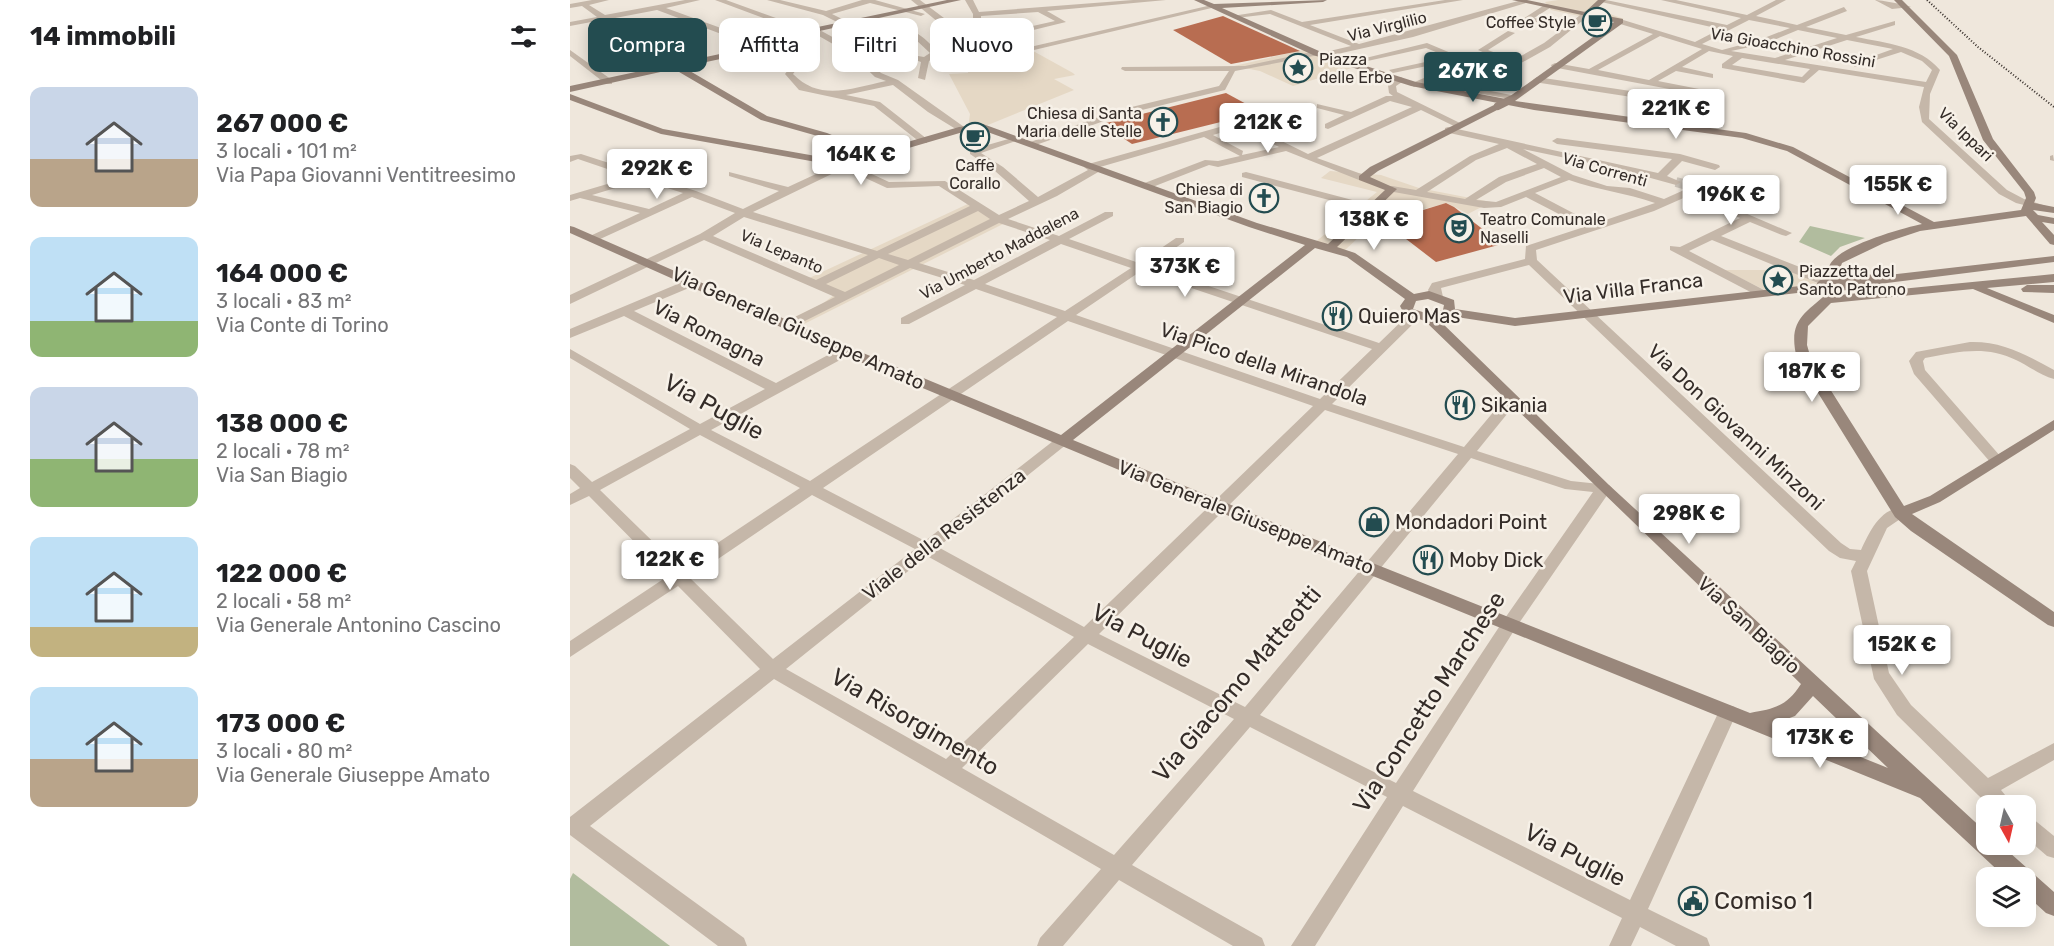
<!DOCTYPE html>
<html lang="it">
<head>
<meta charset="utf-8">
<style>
	:root { --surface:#fff; --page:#f6f6f6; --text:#202124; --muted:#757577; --accent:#234c50 }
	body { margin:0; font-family:Rubik,sans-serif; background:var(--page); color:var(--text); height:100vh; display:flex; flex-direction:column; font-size:22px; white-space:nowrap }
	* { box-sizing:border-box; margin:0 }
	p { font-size:20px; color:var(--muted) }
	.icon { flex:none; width:33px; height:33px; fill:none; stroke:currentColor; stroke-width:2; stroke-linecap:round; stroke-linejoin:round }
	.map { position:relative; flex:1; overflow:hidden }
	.drawer { display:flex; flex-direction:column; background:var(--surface); width:570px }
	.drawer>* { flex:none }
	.banner { position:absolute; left:18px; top:18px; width:570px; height:54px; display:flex; gap:12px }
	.needle { width:39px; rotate:172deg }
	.controls { position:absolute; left:1406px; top:795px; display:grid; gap:12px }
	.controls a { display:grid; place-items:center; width:60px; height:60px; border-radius:12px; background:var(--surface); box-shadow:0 3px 15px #0003; font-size:30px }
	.price { position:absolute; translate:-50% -51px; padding:0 14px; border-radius:6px; background:#fff; color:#222; font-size:20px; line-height:39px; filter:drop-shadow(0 2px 3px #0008) }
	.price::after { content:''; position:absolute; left:50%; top:36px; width:18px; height:14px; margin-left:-9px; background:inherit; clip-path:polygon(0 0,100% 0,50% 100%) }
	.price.selected { background:var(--accent); color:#fff }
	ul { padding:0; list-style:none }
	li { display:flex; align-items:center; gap:18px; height:150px; padding:0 30px }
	li span { display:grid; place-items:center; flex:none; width:168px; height:120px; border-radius:12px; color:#555 }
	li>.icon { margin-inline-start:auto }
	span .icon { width:72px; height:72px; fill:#fffc; stroke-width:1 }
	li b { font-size:26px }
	h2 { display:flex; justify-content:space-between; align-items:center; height:72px; padding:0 30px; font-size:26px }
	.pill { padding:0 21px; border-radius:12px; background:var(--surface); box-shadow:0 3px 15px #0003; font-size:21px; line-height:54px }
	.pill.selected { background:var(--accent); color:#fff }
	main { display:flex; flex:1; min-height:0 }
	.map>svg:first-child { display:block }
	.green { fill:#b1bc9e }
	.plaza { fill:#e5d8c5 }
	.building { fill:#b86d51 }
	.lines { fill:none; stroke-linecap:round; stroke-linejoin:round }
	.street-tunnel { stroke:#cac2b8; stroke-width:10; stroke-dasharray:10 5; stroke-linecap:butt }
	.street { fill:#c5b7a9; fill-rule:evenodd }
	.secondary { fill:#99877b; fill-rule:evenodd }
	.rail { stroke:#342c28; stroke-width:2; stroke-dasharray:1 2; stroke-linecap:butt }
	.secondary-bridge-far1 { stroke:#99877b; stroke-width:8 }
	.secondary-bridge { stroke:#99877b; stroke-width:13 }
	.labels { text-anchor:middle; stroke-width:5; stroke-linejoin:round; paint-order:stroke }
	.far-poi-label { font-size:16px; fill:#342c28; stroke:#f7f1e8; text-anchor:end }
	.far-street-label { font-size:16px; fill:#342c28; stroke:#f7f1e8 }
	.street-label { font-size:20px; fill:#342c28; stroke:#f7f1e8 }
	.poi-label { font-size:20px; fill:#342c28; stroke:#f7f1e8; text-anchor:start }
	.near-street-label { font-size:24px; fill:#342c28; stroke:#f7f1e8 }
	.near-poi-label { font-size:24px; fill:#342c28; stroke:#f7f1e8; text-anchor:start }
</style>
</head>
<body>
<main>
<section class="drawer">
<h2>14 immobili<svg class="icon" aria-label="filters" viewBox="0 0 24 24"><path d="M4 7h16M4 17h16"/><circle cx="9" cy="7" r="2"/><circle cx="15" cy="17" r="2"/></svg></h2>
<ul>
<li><span style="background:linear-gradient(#c9d6e8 60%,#b9a48a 0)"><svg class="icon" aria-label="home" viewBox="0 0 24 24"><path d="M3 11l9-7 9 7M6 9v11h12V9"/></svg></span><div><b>267 000 €</b><p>3 locali · 101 m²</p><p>Via Papa Giovanni Ventitreesimo</p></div></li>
<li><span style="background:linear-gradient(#bfe0f5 70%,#8fb573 0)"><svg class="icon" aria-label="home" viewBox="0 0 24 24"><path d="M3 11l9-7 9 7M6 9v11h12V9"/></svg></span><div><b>164 000 €</b><p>3 locali · 83 m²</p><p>Via Conte di Torino</p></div></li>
<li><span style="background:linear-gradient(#c9d6e8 60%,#8fb573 0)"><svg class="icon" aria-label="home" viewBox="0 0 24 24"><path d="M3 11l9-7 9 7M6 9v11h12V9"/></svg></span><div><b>138 000 €</b><p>2 locali · 78 m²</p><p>Via San Biagio</p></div></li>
<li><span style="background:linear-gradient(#bfe0f5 75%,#c2b280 0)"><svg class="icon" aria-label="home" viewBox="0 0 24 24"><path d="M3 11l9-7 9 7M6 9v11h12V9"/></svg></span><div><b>122 000 €</b><p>2 locali · 58 m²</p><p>Via Generale Antonino Cascino</p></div></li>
<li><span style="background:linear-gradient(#bfe0f5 60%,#b9a48a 0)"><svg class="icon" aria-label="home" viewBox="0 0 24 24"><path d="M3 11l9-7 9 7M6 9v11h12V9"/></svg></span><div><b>173 000 €</b><p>3 locali · 80 m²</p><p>Via Generale Giuseppe Amato</p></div></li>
</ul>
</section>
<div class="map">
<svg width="1484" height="946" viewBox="0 0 1484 946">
	<rect width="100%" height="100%" fill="#efe7dc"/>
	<g class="green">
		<path d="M1240,226L1295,238L1270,247L1261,256L1229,242Z"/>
		<path d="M3,873L100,946H0V879Z"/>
	</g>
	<g class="plaza">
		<path d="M988,0H1032L1023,8L1054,19L1037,22L981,10L975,2Z"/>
		<path d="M450,49L465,52L503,73L505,75L484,79L504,90L413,127L398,128L400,114L379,74L398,73L400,59Z"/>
		<path d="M737,49L785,67L723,86L690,71L664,66Z"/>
		<path d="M760,171L811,175L849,188L921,202L898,214L877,203L824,217L825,219L807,224L791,235L773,252L744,243L807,192L751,178Z"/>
		<path d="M402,202L437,222L224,329L212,323L252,304L267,293L235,280Z"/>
		<path d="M1208,265L1253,286L1199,292L1154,270H1198Z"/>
	</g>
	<g class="building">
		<path d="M653,16L730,51L661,64L603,30Z"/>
		<path d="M656,93L691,112L562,144L532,124Z"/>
		<path d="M876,203L884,207L932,244L866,262L814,222Z"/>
	</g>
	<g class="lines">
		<path class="street-tunnel" d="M1106,182L1117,185"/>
		<g class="street">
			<path d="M22,0H39L19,5L35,15L115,0H130L96,8L159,31L213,42L209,44L154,35L87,10L40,19L110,65V69H107L32,20L0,26V22L27,17L12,6L0,8V4Z"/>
			<path d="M145,0H156L239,30L246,28L288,51L311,73L328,80L397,129L389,131L358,112L323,85L276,95L310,102L357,139V143H351L304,106L229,90L215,74L235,48L234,39L228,35L234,33ZM242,32L282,55L305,77L316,81C282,88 250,102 223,74L243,48L242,38L235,34Z"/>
			<path d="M197,0H210L256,11L292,0H305L355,14L351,16L300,3L262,14L280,23L277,27L253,15Z"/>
			<path d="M341,0H350L374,18L409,36L414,56L417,57L646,4L650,6L417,61L406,57L402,39L368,22Z"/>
			<path d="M395,0H403L409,12L563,0H596L477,11L496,22L443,35L440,31L485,21L468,12L411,16V24L407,26L403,24V14Z"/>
			<path d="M875,0H893L740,25L789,44L952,0L959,2L843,37L754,57H751V53L781,46L700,14L666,18L662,16L701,10L732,22Z"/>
			<path d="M1036,0L1157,25L1171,18L1091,0H1106L1177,15L1206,0H1216L1186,16L1227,25L1274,7L1277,11L1236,27L1276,35L1325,21V25L1286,37C1316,43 1350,46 1370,70L1360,94L1359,119L1437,190L1454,199L1479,207L1474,210L1446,203L1429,194L1352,122L1349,107L1354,87L1249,70L1234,83L1152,68V64L1163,56L1139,51L1112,67L1143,74V78L1106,71L1088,81L1129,89L1130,91L1126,94L982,67L981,65L985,63L1019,69L1083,34L1047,23L1050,19L1125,42L1150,29L1027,1ZM1179,20L1220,28L1189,40L1152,50L1132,44ZM1228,30L1267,38L1205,58L1161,51L1194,44ZM1090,36L1132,49L1079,80L1028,70ZM1277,40L1323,49L1284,63V67L1331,52L1352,61L1362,70L1356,82L1215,60ZM1172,58L1240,69L1232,77L1162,65Z"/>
			<path d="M1305,0C1311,0 1336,5 1341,7L1322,9Z"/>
			<path d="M976,4L983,6L964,18L999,24L1015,11L1022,13L980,47L906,88L946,96V100L854,84L844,87L840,84L854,78L896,86L938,63L908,50L938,31L945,33L918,50L944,60L974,43L994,28L953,19Z"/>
			<path d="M324,25C341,25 359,41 369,54L359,61L355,80L348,78L351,62L326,53L282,28L289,26L348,56L354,57L360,53L345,39L324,29Z"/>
			<path d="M857,43L919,69L912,71L886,60L823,73L819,70L878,57L856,48L775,66L771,64Z"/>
			<path d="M0,50L42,80V84H36L0,56Z"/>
			<path d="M746,51H749V55L665,71L655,90L551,115L463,146L455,144L545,111L649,86L659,71H555L551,69L552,67L675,66Z"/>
			<path d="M831,77L835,80L826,86L827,92L894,125L886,127L851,110L747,158L797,176V180H789L716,151L648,167L639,165L580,188H572V184L635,160L648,161L670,156L634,137L530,167V171L487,196L438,219L489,236L535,212H543V216L499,239L569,263L606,238H614V242L579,266L809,343L841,312H849V318L762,404L894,447L936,397H946L948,400L946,403L907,451L1001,481L1039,485L1042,488L945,629L843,791L1060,900L1151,707L1158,705L1165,707L1167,712L1078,909L1137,938L1140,946H1106L1070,927L1061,946H1039L1052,918L833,806L745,946H721L817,797L680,727L562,865L692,938L695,946H663L549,880L493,946H467L470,938L531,869L204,679L20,826L174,938L177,946H148L0,835V817L190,669L108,586L0,657V641L98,576L19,496L0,505V494L10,488L0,478V464L5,466L22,482L120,429L0,358V349L130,424L195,389L54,316L0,338V329L122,278L126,279V285L64,311L206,383L271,348H281L282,351L281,354L141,430L240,481L487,317L406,289L339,324H331V318L395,285L340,268L217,330L211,326L213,323L265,297L134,240L0,304V295L130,234L165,213L122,197L28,240H20V236L70,213L10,198L0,201V195L61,177L8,159L0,162V156L11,154L126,191L173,209L209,191L159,176V172L218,187L274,161L319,182L375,181L429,215L459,201L425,171L400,154V150L449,136V140L411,153L433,167L468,197L518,170L514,167L515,165L671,121L738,154L842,107L820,101L758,129L755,128V124L774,115L747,108V104L781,112L816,96H823L819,93L818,85ZM670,127L709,147L672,155L673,151L643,135ZM274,168L317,188L369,186L400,206L307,251L183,212ZM72,180L113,193L79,209L22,195ZM408,211L420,219L338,260L318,254ZM174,217L298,255L246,280L143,236ZM429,223L480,240L404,280L349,263ZM491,244L561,268L495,311L415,284ZM309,258L329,265L275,292L256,284ZM571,271L802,349L750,399L506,315ZM498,321L743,406L514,627L368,547L497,444L499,441L497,438H487L355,541L253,488ZM755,410L888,454L675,707L529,634ZM130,435L230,488L110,568L30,490ZM901,458L995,489L1023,492L933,621L826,783L690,715ZM242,495L345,549L203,659L120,578ZM357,556L504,637L376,759L216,669ZM518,644L664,719L544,855L392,768Z"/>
			<path d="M967,77L1094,96L1098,99L1094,102L964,82L963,80Z"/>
			<path d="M878,127L1088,173L1102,159L987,144L982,141L987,138L1110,154L1149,165L1150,167L1145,170L1112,161L1097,176L1111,182L1106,185L1048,169L953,149L1003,175L1037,186L1060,188L1094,199L1123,186H1131L1132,188L1126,192L1222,233L1216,236L1212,235L1180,222L1151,236L1268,282V288H1260L1142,240L1119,251L1194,290L1196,293L1190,297L1100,250V246L1110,247L1170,218L1118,196L1084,211L966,250L967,260L1271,543L1280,549L1291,550C1299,533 1312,503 1337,509L1339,513L1317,528L1297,571L1319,673L1341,705L1418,778L1484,743V760L1431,790L1444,806H1420L1408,795L1327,715L1304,679L1281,571L1286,561L1270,558L1259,551L959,265L871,288L873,297L871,300H863L858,290L862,283L955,259L956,246L1014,227L956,197L931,207L914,208L818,191V187L822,186L846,190L900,156L929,144L875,132V128ZM937,148L967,164L929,177L895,199L857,192L906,160ZM974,168L991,177L926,202L906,200L936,182ZM999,180C1028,190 1056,193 1085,203L1024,224L965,193Z"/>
			<path d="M1483,155L1484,161L1480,160V156Z"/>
			<path d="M676,172L805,206L806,208L801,211L672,177V173Z"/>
			<path d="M1400,342C1432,341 1457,355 1484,370V379C1471,376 1459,366 1446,360C1415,345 1388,352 1355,358L1353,361L1355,370L1431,457L1433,460L1431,463H1421L1344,374L1339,361L1346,352Z"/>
			<path d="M1455,815L1462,818L1484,836V858L1477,856L1455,837Z"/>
		</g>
		<g class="secondary">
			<path d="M377,0H391L245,32L183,52L113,67L197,116L257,133L303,152L389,127L413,124L687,223L758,244L815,190L789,180V176L800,167L928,103L932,106L931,108L808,171L800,177L827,189L767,247L785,253L844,294L859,291L884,300L885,309L945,318L1257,283L1259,286L1253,290L945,326L880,316L868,319L1039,485L1416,832V844H1430L1484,892V916L1476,913L1455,894V878H1436L1350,798L793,572L487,444L271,354L0,233V226L4,227L281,348L491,435L735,245L679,227L412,130L393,132L274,167L91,134L0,100V94L93,129L274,161L294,155L251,137L191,120L104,69L0,92V86L178,48L243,28ZM745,248L777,257L835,299L830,306L834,314L855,321L1231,684C1217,706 1204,709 1180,713L805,564L503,440ZM858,299L874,305L873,310L859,314L843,309L846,301ZM1243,696L1318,768L1206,723L1225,716Z"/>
			<path d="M624,0H634L644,4L757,0L753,2L652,8L749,51L846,82L936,99L1044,22L942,0H957L1015,12L1028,0H1036L1022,13L1053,19V23L945,101L1176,133L1223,147L1364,222L1451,210L1456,198L1454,192L1413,140L1379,56L1324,0H1332L1387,55L1423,139L1464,192L1466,198L1464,203L1484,207V213L1463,210L1468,215L1484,218V224L1472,222L1484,235V245L1480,244L1456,216L1350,231L1314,243L1272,263L1270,269L1273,291L1269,295L1484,274V282L1417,288L1484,315V323L1403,289L1261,303L1238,326L1237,345L1241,359L1334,506L1360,496L1484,420V430L1370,502L1342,514L1484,612V627L1478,625L1341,531L1325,517L1227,359C1217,319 1235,314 1261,290C1260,283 1257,274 1259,267C1264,247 1333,228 1352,224L1217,151L1172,138L964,110L841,86L743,55Z"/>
			<path d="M1484,256V262L1301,285L1295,281L1301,277Z"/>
			<path d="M1457,285H1484V293L1453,292L1451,289Z"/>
		</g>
		<path class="rail" d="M1357,0L1408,47L1484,107"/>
		<path class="secondary-bridge-far1" d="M928,106L940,100"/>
		<path class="secondary-bridge" d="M1253,286L1301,281"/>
	</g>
	<defs>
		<g id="cafe-ring" transform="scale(1.5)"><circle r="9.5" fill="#f7f1e8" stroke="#234c50" stroke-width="1.5"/><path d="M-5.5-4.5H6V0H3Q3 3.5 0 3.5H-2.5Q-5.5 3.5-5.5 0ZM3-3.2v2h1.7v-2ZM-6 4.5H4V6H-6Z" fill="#234c50"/></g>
		<g id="sight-ring" transform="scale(1.5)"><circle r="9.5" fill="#f7f1e8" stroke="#234c50" stroke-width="1.5"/><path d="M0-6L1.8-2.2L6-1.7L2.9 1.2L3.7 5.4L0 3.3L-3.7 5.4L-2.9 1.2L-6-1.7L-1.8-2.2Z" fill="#234c50"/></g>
		<g id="church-ring" transform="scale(1.5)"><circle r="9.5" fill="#f7f1e8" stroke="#234c50" stroke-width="1.5"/><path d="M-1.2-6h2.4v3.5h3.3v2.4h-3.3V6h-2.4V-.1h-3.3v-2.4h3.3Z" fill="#234c50"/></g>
		<g id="theatre-ring" transform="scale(1.5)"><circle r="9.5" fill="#f7f1e8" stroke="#234c50" stroke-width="1.5"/><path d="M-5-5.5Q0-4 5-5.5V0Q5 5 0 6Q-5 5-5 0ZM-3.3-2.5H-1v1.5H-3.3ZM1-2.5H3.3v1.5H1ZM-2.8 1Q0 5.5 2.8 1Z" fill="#234c50"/></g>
		<g id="restaurant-ring" transform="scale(1.5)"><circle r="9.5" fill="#f7f1e8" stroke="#234c50" stroke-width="1.5"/><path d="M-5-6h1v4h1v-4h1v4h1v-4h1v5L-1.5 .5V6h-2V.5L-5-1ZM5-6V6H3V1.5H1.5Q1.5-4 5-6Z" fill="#234c50"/></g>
		<g id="shop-ring" transform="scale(1.5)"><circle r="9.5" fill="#f7f1e8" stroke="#234c50" stroke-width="1.5"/><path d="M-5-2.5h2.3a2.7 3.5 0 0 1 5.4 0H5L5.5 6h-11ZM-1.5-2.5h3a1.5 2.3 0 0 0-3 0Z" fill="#234c50"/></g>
		<g id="civic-ring" transform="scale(1.5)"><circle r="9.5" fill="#f7f1e8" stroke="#234c50" stroke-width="1.5"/><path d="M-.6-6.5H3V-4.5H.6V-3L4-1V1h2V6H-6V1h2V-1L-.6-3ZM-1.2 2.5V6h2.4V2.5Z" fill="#234c50"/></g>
	</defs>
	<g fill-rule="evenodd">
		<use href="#cafe-ring" x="1027" y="22"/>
		<use href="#sight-ring" x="728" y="68"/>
		<use href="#church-ring" x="593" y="122"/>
		<use href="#cafe-ring" x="405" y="137"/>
		<use href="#church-ring" x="694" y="198"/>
		<use href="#theatre-ring" x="889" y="228"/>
		<use href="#sight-ring" x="1208" y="280"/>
		<use href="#restaurant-ring" x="767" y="316"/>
		<use href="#restaurant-ring" x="890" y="405"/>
		<use href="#shop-ring" x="804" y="522"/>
		<use href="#restaurant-ring" x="858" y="560"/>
		<use href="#civic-ring" x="1123" y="901"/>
	</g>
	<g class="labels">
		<g class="far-poi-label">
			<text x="1006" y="28">Coffee Style</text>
			<text x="749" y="65" text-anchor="start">Piazza<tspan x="749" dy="18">delle Erbe</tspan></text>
			<text x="572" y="119">Chiesa di Santa<tspan x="572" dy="18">Maria delle Stelle</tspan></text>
			<text x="405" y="171" text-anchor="middle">Caffe<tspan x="405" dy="18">Corallo</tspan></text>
			<text x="673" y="195">Chiesa di<tspan x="673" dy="18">San Biagio</tspan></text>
			<text x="910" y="225" text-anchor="start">Teatro Comunale<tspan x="910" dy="18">Naselli</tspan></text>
			<text x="1229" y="277" text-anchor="start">Piazzetta del<tspan x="1229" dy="18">Santo Patrono</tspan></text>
		</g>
		<g class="far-street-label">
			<text transform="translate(817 26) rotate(-14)" y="6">Via Virglilio</text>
			<text transform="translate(1223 47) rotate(10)" y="6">Via Gioacchino Rossini</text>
			<text transform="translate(1396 134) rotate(44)" y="6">Via Ippari</text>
			<text transform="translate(1035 169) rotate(16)" y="6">Via Correnti</text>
			<text transform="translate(212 251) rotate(23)" y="6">Via Lepanto</text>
			<text transform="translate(429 253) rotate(-28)" y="6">Via Umberto Maddalena</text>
		</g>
		<g class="street-label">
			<text transform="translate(1063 288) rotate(-7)" y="7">Via Villa Franca</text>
			<text transform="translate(228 328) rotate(24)" y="7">Via Generale Giuseppe Amato</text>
			<text transform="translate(139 333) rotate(27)" y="7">Via Romagna</text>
			<text transform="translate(694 364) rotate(19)" y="7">Via Pico della Mirandola</text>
			<text transform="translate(1166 427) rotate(43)" y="7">Via Don Giovanni Minzoni</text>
			<text transform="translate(676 517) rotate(22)" y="7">Via Generale Giuseppe Amato</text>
			<text transform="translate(374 534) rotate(-38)" y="7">Viale della Resistenza</text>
			<text transform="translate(1179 625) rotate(43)" y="7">Via San Biagio</text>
		</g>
		<g class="poi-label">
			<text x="788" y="323">Quiero Mas</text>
			<text x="911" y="412">Sikania</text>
			<text x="825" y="529">Mondadori Point</text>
			<text x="879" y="567">Moby Dick</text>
		</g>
		<g class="near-street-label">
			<text transform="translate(144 407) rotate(29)" y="8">Via Puglie</text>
			<text transform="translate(572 636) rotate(28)" y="8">Via Puglie</text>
			<text transform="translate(667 684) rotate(-50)" y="8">Via Giacomo Matteotti</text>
			<text transform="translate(859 702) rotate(-57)" y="8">Via Concetto Marchese</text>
			<text transform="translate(345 722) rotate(30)" y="8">Via Risorgimento</text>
			<text transform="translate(1005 855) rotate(27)" y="8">Via Puglie</text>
		</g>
		<g class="near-poi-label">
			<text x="1144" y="909">Comiso 1</text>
		</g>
	</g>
</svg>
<div class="controls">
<a><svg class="needle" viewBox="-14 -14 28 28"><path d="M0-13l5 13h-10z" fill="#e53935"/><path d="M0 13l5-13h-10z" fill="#757577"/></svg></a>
<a><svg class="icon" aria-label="layers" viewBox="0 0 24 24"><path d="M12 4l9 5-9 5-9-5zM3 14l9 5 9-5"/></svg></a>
</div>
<b class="price selected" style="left:903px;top:103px">267K €</b>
<b class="price" style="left:1106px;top:140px">221K €</b>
<b class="price" style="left:698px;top:154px">212K €</b>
<b class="price" style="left:291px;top:186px">164K €</b>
<b class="price" style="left:87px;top:200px">292K €</b>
<b class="price" style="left:1328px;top:216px">155K €</b>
<b class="price" style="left:1161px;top:226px">196K €</b>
<b class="price" style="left:804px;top:251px">138K €</b>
<b class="price" style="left:615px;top:298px">373K €</b>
<b class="price" style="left:1242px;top:403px">187K €</b>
<b class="price" style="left:1119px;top:545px">298K €</b>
<b class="price" style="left:100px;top:591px">122K €</b>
<b class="price" style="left:1332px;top:676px">152K €</b>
<b class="price" style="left:1250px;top:769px">173K €</b>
<div class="banner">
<a class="pill selected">Compra</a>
<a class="pill">Affitta</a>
<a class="pill">Filtri</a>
<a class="pill">Nuovo</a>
</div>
</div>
</main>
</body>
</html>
